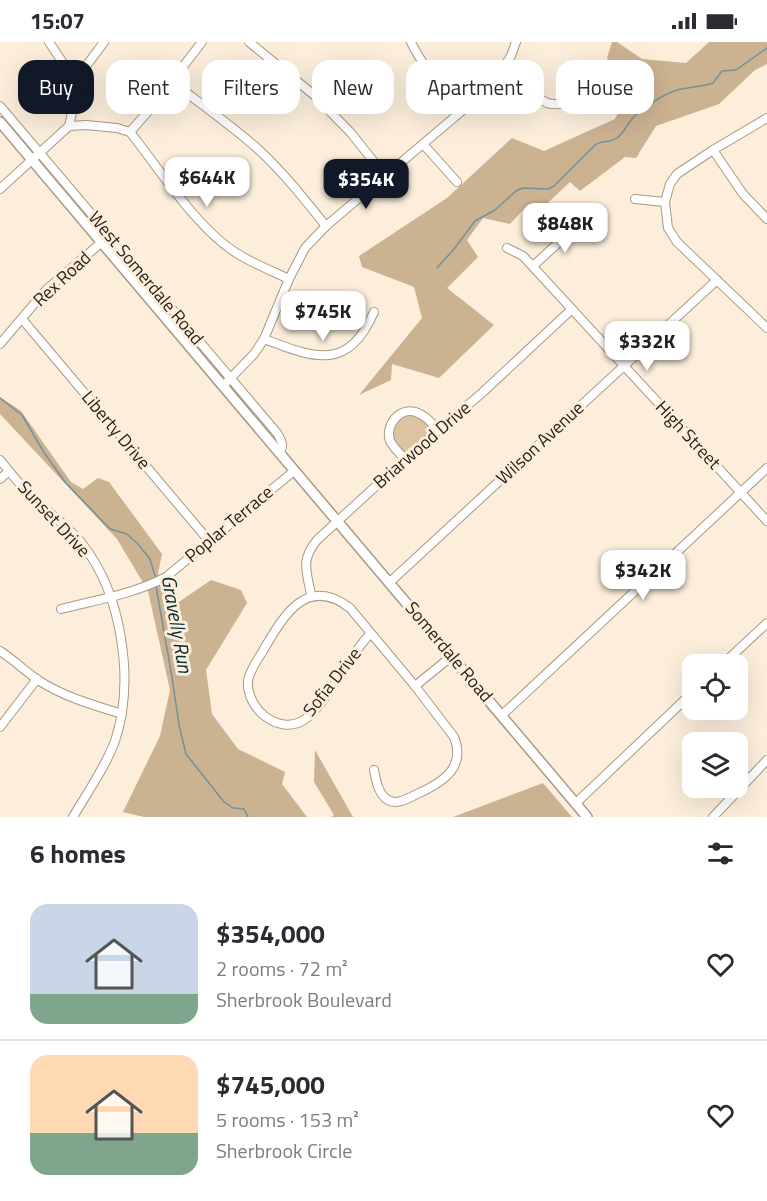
<!DOCTYPE html>
<html lang="en">
<head>
<meta charset="utf-8">
<style>
	:root { --surface:#fff; --page:#f7f7f7; --text:#2b2b33; --muted:#7c7c81; --line:#e1e1e2; --accent:#111827 }
	body { margin:0; font-family:"Titillium Web",sans-serif; background:var(--page); color:var(--text); height:100vh; display:flex; flex-direction:column; font-size:22px; white-space:nowrap }
	* { box-sizing:border-box; margin:0 }
	p { font-size:20px; color:var(--muted) }
	.icon { flex:none; width:33px; height:33px; fill:none; stroke:currentColor; stroke-width:2; stroke-linecap:round; stroke-linejoin:round }
	.map { position:relative; height:775px; overflow:hidden }
	.details { display:flex; flex-direction:column; background:var(--surface); flex:1 }
	.details>* { flex:none }
	.hud { position:absolute; left:18px; top:18px; width:732px; height:54px; display:flex; gap:12px }
	.buttons { position:absolute; left:682px; top:612px; display:grid; gap:12px }
	.buttons a { display:grid; place-items:center; width:66px; height:66px; border-radius:12px; background:var(--surface); box-shadow:0 6px 24px #0002; font-size:30px }
	.price { position:absolute; translate:-50% -51px; padding:0 14px; border-radius:12px; background:#fff; color:#222; font-size:20px; line-height:39px; filter:drop-shadow(0 2px 3px #0008) }
	.price::after { content:''; position:absolute; left:50%; top:36px; width:18px; height:14px; margin-left:-9px; background:inherit; clip-path:polygon(0 0,100% 0,50% 100%) }
	.price.on { background:var(--accent); color:#fff }
	ul { padding:0; list-style:none }
	li { display:flex; align-items:center; gap:18px; height:150px; padding:0 30px }
	li+li { border-top:2px solid var(--line) }
	li span { display:grid; place-items:center; flex:none; width:168px; height:120px; border-radius:18px; color:#555 }
	li>.icon { margin-inline-start:auto }
	span .icon { width:72px; height:72px; fill:#fffc; stroke-width:1 }
	li b { font-size:26px }
	h2 { display:flex; justify-content:space-between; align-items:center; height:72px; padding:0 30px; font-size:26px }
	.tag { padding:0 21px; border-radius:18px; background:var(--surface); box-shadow:0 6px 24px #0002; font-size:21px; line-height:54px }
	.tag.on { background:var(--accent); color:#fff }
	.status { display:flex; justify-content:space-between; align-items:center; height:42px; padding:0 30px; background:var(--surface); direction:ltr }
	.status svg { height:16px; fill:currentColor }
	.map>svg:first-child { display:block }
	.green { fill:#dcc3a2 }
	.forest { fill:#cbb291 }
	.lines { fill:none; stroke-linecap:round; stroke-linejoin:round }
	.stream { stroke:#74929a; stroke-width:1.5 }
	.minor-casing { stroke:#aa9984; stroke-width:10 }
	.major-casing { stroke:#aa9984; stroke-width:12 }
	.minor { stroke:#fff; stroke-width:8 }
	.major { stroke:#fff; stroke-width:9 }
	.labels { text-anchor:middle; stroke-width:6; stroke-linejoin:round; paint-order:stroke }
	.street-label { font-size:18px; fill:#2a231a; stroke:#fceedb }
	.water-label { font-size:20px; font-style:italic; fill:#012e3a; stroke:#fceedb }
</style>
</head>
<body>
<div class="status"><b>15:07</b><svg viewBox="0 0 49 12"><path d="M0 12V9h3v3zM5 12V6h3v6zM10 12V3h3v9zM15 12V0h3v12zM26 1h20v11H26zM47 4h2v5h-2z"/></svg></div>
<div class="map">
<svg width="767" height="775" viewBox="0 0 767 775">
	<rect width="100%" height="100%" fill="#fceedb"/>
	<path class="green" d="M412,369L437,388L405,417C396,407 385,393 392,379Z"/>
	<g class="forest">
		<path d="M612,0H617L642,17L686,21L709,0H767V22L755,28L719,62L656,84L636,116L625,115L580,149L570,140L536,172L525,166L510,182L483,176L467,198L478,215L447,246L494,283L439,336L392,322L391,338L359,353L422,276L414,245L362,225L359,214L447,156L512,96L544,109L615,77L626,56L607,16Z"/>
		<path d="M0,355L21,369L71,440L83,447L98,436L109,440L162,512L158,532L173,564L211,538L241,548L247,561L206,628L212,672L238,707L285,730L282,742L307,775H144L123,770L160,694L170,648L148,549L117,497L0,372Z"/>
		<path d="M315,708L353,775H331L334,773L314,740Z"/>
		<path d="M543,741L572,775H453Z"/>
	</g>
	<g class="lines">
		<g class="stream">
			<path d="M437,226L454,207L475,179L495,168L516,149L523,146L548,147L554,144L595,103C602,98 610,101 617,96C626,89 628,79 637,72C647,63 664,52 677,48C689,45 701,45 713,41L722,29L736,28L767,6"/>
			<path d="M0,356L22,373L45,412L65,440L110,487L127,492L138,502L150,517L156,537"/>
			<path d="M156,544L172,635L179,683L186,712L224,760L233,766L244,767L248,775"/>
		</g>
		<g class="minor-casing">
			<g id="minor">
				<path d="M49,0L75,39L77,48L69,84"/>
				<path d="M249,0L314,53L351,91L386,135"/>
				<path d="M411,0C422,25 445,47 463,68"/>
				<path d="M499,32L547,61C565,65 574,59 583,43"/>
				<path d="M75,39L104,0"/>
				<path d="M172,40C201,62 231,83 259,108C284,131 305,158 326,184"/>
				<path d="M0,64L277,391C281,398 285,404 279,411"/>
				<path d="M767,76L713,108L677,132L670,142L665,160L668,186L677,200L767,286"/>
				<path d="M130,90C160,128 198,188 238,212C254,222 272,229 289,237"/>
				<path d="M130,90L151,66L202,0"/>
				<path d="M423,102L457,140"/>
				<path d="M713,108L743,152L767,177"/>
				<path d="M0,147L69,84L86,83L117,86L130,90"/>
				<path d="M635,157L665,160"/>
				<path d="M507,206L523,214L767,479"/>
				<path d="M533,224L580,181"/>
				<path d="M22,277L209,499"/>
				<path d="M264,297C314,316 348,330 374,270"/>
				<path d="M0,302L46,248L102,200"/>
				<path d="M223,344L254,312L264,297L289,237L305,206L326,184L463,68L499,32L511,14L516,0"/>
				<path d="M405,417C400,412 393,405 390,399C384,381 403,362 420,372C428,375 432,382 437,388"/>
				<path d="M0,418C10,430 19,442 30,453C47,470 68,484 83,503C122,553 135,639 115,699C105,726 87,751 73,775"/>
				<path d="M0,437L9,429"/>
				<path d="M390,540L717,238"/>
				<path d="M311,553C307,529 300,519 317,498L412,411L483,350L572,267"/>
				<path d="M61,567C96,558 134,552 166,535L294,429"/>
				<path d="M371,591C348,614 327,662 304,678C278,694 246,666 248,639C249,629 259,616 264,607C284,573 307,533 350,566L415,644L454,695C467,727 440,742 415,753C407,757 396,763 388,758C378,752 376,738 374,728"/>
				<path d="M0,609C14,618 25,629 38,638C64,655 93,663 122,672"/>
				<path d="M723,622L767,581"/>
				<path d="M415,644L452,614"/>
				<path d="M502,673L767,426"/>
				<path d="M0,685L37,637"/>
				<path d="M576,761L693,650"/>
				<path d="M713,775L767,718"/>
			</g>
		</g>
		<g class="major-casing">
			<path id="major" d="M0,80L587,775"/>
		</g>
		<use href="#minor" class="minor"/>
		<use href="#major" class="major"/>
	</g>
	<g class="labels">
		<g class="street-label">
			<text transform="translate(146 236) rotate(50)" y="6">West Somerdale Road</text>
			<text transform="translate(62 237) rotate(-43)" y="6">Rex Road</text>
			<text transform="translate(116 388) rotate(50)" y="6">Liberty Drive</text>
			<text transform="translate(688 393) rotate(47)" y="6">High Street</text>
			<text transform="translate(540 401) rotate(-43)" y="6">Wilson Avenue</text>
			<text transform="translate(422 403) rotate(-41)" y="6">Briarwood Drive</text>
			<text transform="translate(54 477) rotate(47)" y="6">Sunset Drive</text>
			<text transform="translate(229 482) rotate(-40)" y="6">Poplar Terrace</text>
			<text transform="translate(449 610) rotate(50)" y="6">Somerdale Road</text>
			<text transform="translate(332 640) rotate(-52)" y="6">Sofia Drive</text>
		</g>
		<g class="water-label">
			<text transform="translate(177 582) rotate(80)" y="7">Gravelly Run</text>
		</g>
	</g>
</svg>
<div class="buttons">
<a><svg class="icon" aria-label="locate" viewBox="0 0 24 24"><circle cx="12" cy="12" r="6"/><path d="M12 2v4M12 18v4M2 12h4M18 12h4"/></svg></a>
<a><svg class="icon" aria-label="layers" viewBox="0 0 24 24"><path d="M12 4l9 5-9 5-9-5zM3 14l9 5 9-5"/></svg></a>
</div>
<b class="price" style="left:207px;top:166px">$644K</b>
<b class="price on" style="left:366px;top:168px">$354K</b>
<b class="price" style="left:565px;top:212px">$848K</b>
<b class="price" style="left:323px;top:300px">$745K</b>
<b class="price" style="left:647px;top:330px">$332K</b>
<b class="price" style="left:643px;top:559px">$342K</b>
<div class="hud">
<a class="tag on">Buy</a>
<a class="tag">Rent</a>
<a class="tag">Filters</a>
<a class="tag">New</a>
<a class="tag">Apartment</a>
<a class="tag">House</a>
</div>
</div>
<section class="details">
<h2>6 homes<svg class="icon" aria-label="filters" viewBox="0 0 24 24"><path d="M4 7h16M4 17h16"/><circle cx="9" cy="7" r="2"/><circle cx="15" cy="17" r="2"/></svg></h2>
<ul>
<li><span style="background:linear-gradient(#c9d6e8 75%,#7fa58c 0)"><svg class="icon" aria-label="home" viewBox="0 0 24 24"><path d="M3 11l9-7 9 7M6 9v11h12V9"/></svg></span><div><b>$354,000</b><p>2 rooms · 72 m²</p><p>Sherbrook Boulevard</p></div><svg class="icon" aria-label="heart" viewBox="0 0 24 24"><path d="M12 20l-8-8c-3-5 5-10 8-4 3-6 11-1 8 4z"/></svg></li>
<li><span style="background:linear-gradient(#ffd9b3 65%,#7fa58c 0)"><svg class="icon" aria-label="home" viewBox="0 0 24 24"><path d="M3 11l9-7 9 7M6 9v11h12V9"/></svg></span><div><b>$745,000</b><p>5 rooms · 153 m²</p><p>Sherbrook Circle</p></div><svg class="icon" aria-label="heart" viewBox="0 0 24 24"><path d="M12 20l-8-8c-3-5 5-10 8-4 3-6 11-1 8 4z"/></svg></li>
</ul>
</section>
</body>
</html>
